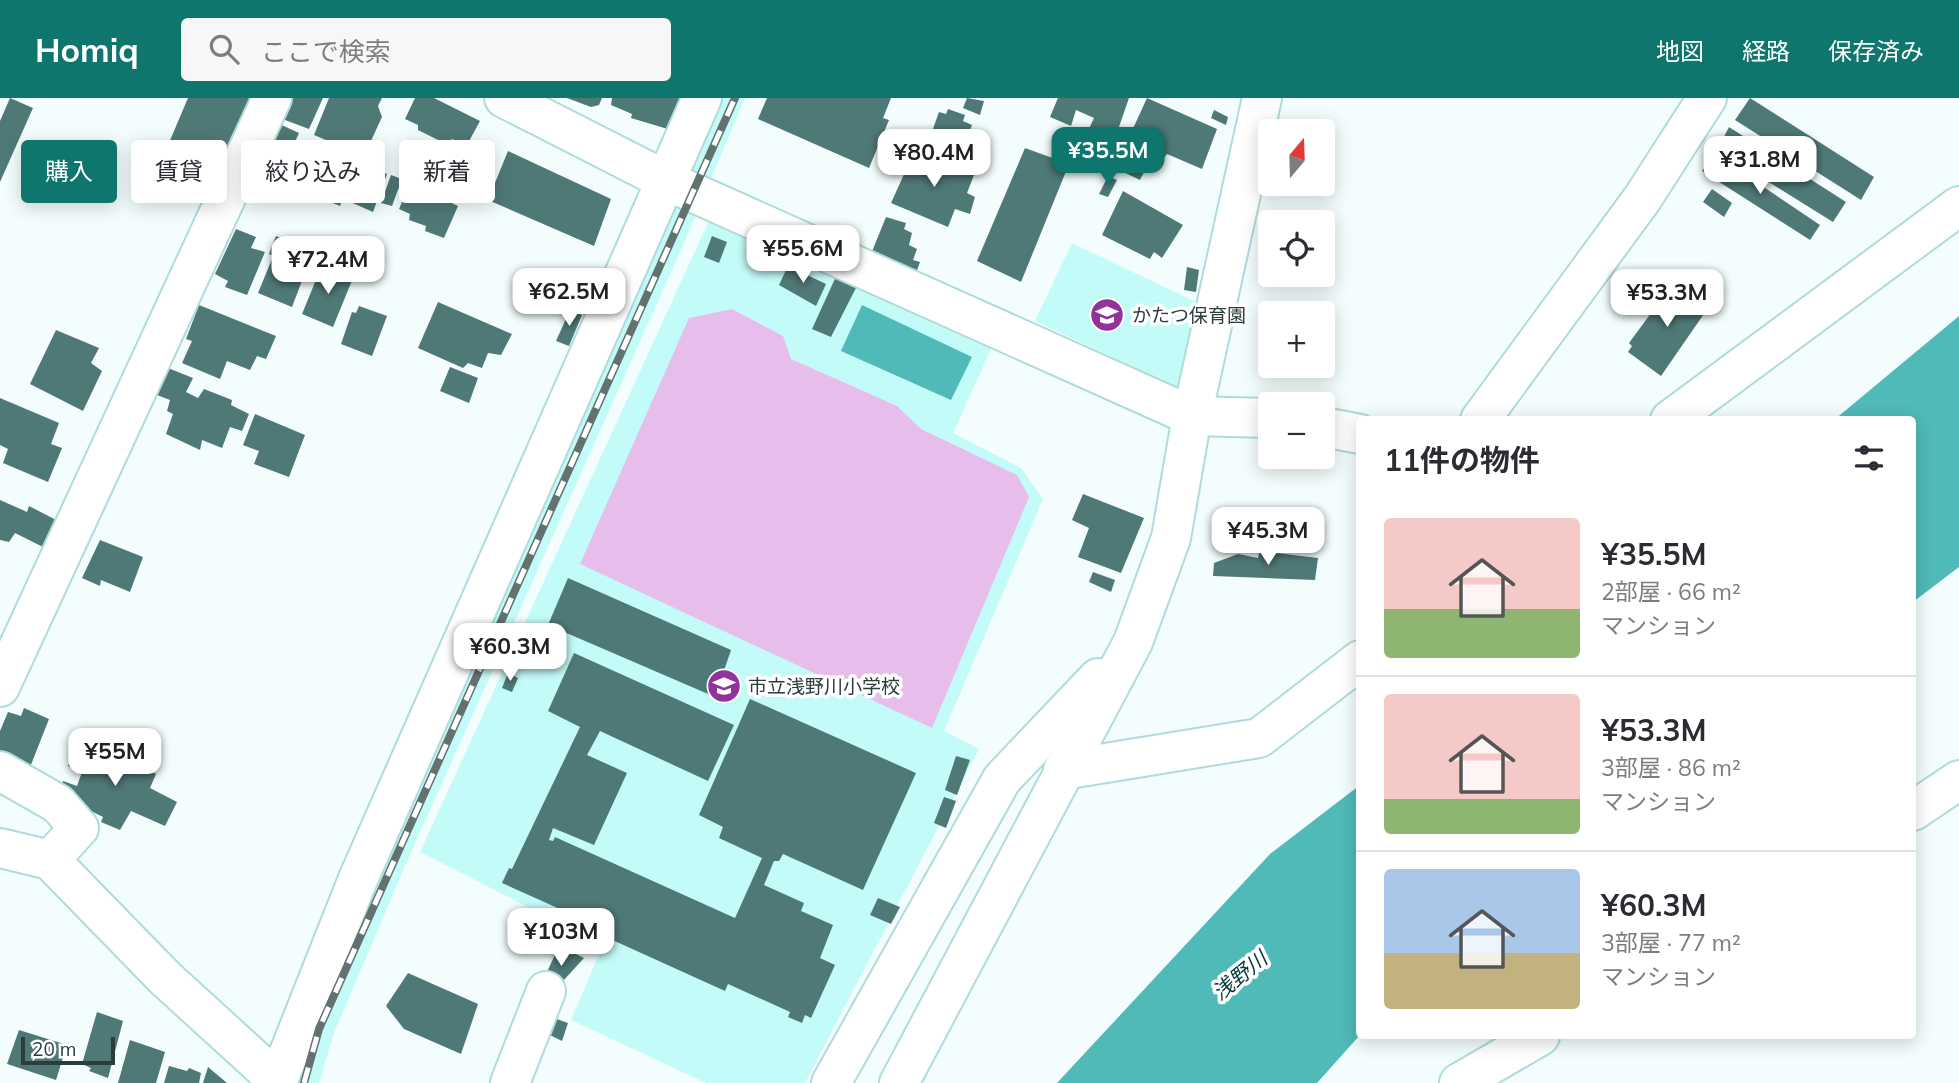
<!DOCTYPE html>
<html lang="ja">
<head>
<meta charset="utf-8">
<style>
	:root { --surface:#fff; --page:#f7f7f7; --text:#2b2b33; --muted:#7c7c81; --line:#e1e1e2; --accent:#0f766e }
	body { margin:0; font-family:Mulish,"Noto Sans JP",sans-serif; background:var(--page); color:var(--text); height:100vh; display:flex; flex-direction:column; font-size:26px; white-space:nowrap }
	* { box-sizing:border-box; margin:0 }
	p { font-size:23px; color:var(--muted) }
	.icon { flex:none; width:38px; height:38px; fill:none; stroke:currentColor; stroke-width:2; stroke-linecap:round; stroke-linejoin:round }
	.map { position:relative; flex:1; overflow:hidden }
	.details { position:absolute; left:1356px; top:318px; width:560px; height:623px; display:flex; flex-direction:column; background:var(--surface); border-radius:7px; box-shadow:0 4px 18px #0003 }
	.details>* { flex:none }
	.hud { position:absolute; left:21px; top:42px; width:665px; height:63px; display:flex; gap:14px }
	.needle { width:46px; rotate:19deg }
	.buttons { position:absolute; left:1258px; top:21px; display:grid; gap:14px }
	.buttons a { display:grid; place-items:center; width:77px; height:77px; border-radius:7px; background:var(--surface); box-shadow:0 4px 18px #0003; font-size:35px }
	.scale { position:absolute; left:21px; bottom:18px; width:94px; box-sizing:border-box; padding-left:7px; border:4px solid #2a3c3b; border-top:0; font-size:19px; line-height:24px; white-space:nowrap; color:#2a3c3b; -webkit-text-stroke:5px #fff; paint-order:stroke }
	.price { position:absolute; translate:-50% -60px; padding:0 16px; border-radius:14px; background:#fff; color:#222; font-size:23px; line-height:46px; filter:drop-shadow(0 2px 4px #0008) }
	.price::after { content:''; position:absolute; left:50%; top:42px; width:21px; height:16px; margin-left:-10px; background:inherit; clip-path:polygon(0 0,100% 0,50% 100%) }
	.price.on { background:var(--accent); color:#fff }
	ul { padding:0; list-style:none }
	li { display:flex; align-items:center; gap:21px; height:175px; padding:0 28px }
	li+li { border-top:2px solid var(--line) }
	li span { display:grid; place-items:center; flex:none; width:196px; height:140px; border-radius:7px; color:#555 }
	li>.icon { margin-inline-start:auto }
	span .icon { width:84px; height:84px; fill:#fffc; stroke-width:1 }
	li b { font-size:30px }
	h2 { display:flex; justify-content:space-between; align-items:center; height:84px; padding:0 28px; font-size:30px }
	.chip { padding:0 24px; border-radius:7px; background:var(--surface); box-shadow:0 4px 18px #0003; font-size:24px; line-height:63px }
	.chip.on { background:var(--accent); color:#fff }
	header { display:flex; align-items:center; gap:42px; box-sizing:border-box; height:98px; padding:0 35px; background:var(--accent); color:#fff }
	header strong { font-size:33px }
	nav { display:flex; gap:38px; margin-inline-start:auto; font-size:24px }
	.search { width:490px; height:63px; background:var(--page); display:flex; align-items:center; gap:18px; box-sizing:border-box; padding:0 24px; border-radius:7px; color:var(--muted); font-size:26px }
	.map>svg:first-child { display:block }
	.built { fill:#c3fbf8 }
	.grass { fill:#e7bdeb }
	.water { fill:#50bab8 }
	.building { fill:#4f7977 }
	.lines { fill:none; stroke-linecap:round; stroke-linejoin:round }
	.minor-casing { stroke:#afdbda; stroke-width:42 }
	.minor { stroke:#fff; stroke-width:38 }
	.rail-casing { stroke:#637271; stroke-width:8 }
	.rail { stroke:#fff; stroke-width:5; stroke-dasharray:16; stroke-linecap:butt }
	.labels { text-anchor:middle; stroke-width:7; stroke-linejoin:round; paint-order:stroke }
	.poi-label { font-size:19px; fill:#2a3c3b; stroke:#fff; text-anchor:start }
	.water-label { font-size:21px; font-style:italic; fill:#053939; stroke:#fff }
</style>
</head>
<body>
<header>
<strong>Homiq</strong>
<div class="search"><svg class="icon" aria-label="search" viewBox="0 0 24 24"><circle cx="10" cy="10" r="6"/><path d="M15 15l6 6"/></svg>ここで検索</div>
<nav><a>地図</a><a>経路</a><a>保存済み</a></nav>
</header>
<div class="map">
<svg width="1959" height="985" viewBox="0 0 1959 985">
	<rect width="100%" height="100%" fill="#f4fdfd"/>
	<g class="built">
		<path d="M710,0H745L681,152L405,768L334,935L319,985H293L296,959Z"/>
		<path d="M712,116L993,247L953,335L1021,370L1043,401L944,633L979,651L805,985H706L571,922L603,847L420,754Z"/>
		<path d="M1072,145L1198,205L1183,292L1035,223Z"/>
	</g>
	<path class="grass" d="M732,211L783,238L791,261L897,308L921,331L1017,377L1029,399L932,630L580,466L689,220Z"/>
	<g class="water">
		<path d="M862,207L972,259L951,302L841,253Z"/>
		<path d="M1959,218V469L1913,504V322H1834Z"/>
		<path d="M1360,687V937L1317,985H1057L1270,756Z"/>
	</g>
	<g class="building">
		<path d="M10,0L33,10L0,84V23Z"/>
		<path d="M188,0H253L237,37L221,61H209L199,81L160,66Z"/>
		<path d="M285,0H323L309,31L277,19Z"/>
		<path d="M329,0H382L378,8L382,19L364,58L314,37Z"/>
		<path d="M415,0H434L480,23L467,47L452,41L448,47L418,32V27L405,21Z"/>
		<path d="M567,0H602L599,7L591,9Z"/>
		<path d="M612,0H687L671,32L631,20L632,16L611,7Z"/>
		<path d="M767,0H891L883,20L889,22L869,70L758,21Z"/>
		<path d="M967,0L984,3L980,17L963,10Z"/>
		<path d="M1058,0H1129L1113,46L1088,33L1094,20L1076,12L1071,28L1050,19Z"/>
		<path d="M1147,0L1217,31L1202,71L1167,56L1164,60L1153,56L1140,82L1115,70Z"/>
		<path d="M1750,0L1874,79L1861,102L1735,22Z"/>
		<path d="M948,11L965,17L963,23L972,27L958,62L931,50L934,41L930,39L939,14L946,16Z"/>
		<path d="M1214,12L1228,19L1226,27L1211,20Z"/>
		<path d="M275,24L299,35L287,61L263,50Z"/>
		<path d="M1729,29L1846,104L1833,124L1717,52Z"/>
		<path d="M299,42L313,47L291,99L256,83L270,57L289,62Z"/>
		<path d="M323,49L358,64L340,108L303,93Z"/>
		<path d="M1025,50L1069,66L1021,184L977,163Z"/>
		<path d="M915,52L974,77L967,95L975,99L970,116L955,111L948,129L891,105Z"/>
		<path d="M508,53L611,101L594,148L488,102Z"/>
		<path d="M1713,55L1820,127L1810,142L1702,73Z"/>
		<path d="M363,66L387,76L373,114L348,103Z"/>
		<path d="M391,77L402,81L392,108L381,105Z"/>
		<path d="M1108,78L1117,82L1108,99L1099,96Z"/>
		<path d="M410,85L458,108L444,140L425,133L426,128L409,122L410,116L399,111Z"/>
		<path d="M1712,91L1732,105L1724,119L1703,104Z"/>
		<path d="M1123,93L1183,127L1162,160L1154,154L1150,161L1102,137Z"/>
		<path d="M886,119L906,125L904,131L912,135L909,147L917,151L913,162L920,164L915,178L869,161Z"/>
		<path d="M236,131L256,139L251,150L265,154L247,197L225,189L228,183L215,176Z"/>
		<path d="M276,138L316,155L308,172L269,156Z"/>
		<path d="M712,138L727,144L719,165L704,159Z"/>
		<path d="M272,161L306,172L292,209L258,195Z"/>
		<path d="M322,167L353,180L333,229L302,216Z"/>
		<path d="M788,168L826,186L816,208L779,187Z"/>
		<path d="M1187,169L1199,172L1196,194L1184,192Z"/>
		<path d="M839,172L860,182L831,239L812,231Z"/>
		<path d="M1675,187L1708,210L1661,278L1628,254L1632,248L1629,245L1671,188Z"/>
		<path d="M438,204L512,236L501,257L488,255L482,270L468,265L463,270L418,250Z"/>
		<path d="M199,207L276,238L266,261L257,258L250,272L227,263L220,281L182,265L192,243L186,241Z"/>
		<path d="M359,208L387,218L372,258L341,246L352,214L356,215Z"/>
		<path d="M570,212L582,217L569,248L556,243Z"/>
		<path d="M56,232L99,250L91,265L102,273L83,313L30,286Z"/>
		<path d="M450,269L478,280L469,305L440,293Z"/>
		<path d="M168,270L193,280L186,294L198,300L204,291L232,302L231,307L249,316L242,333L230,329L222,350L202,342L200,352L166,336L173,316L167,313L170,302L157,297Z"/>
		<path d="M0,300L59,325L51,346L62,350L48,384L3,365L8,351L0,347Z"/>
		<path d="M255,316L305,337L289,379L254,366L259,353L243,347Z"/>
		<path d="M1083,396L1144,420L1121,475L1078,459L1089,430L1072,422Z"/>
		<path d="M0,402L27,414L29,408L62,425L49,452L15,435L9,444L0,442Z"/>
		<path d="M100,442L143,459L130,494L101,482L100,488L82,480Z"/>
		<path d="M1260,453L1318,460L1315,482L1213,478L1214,465L1238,456L1258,460Z"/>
		<path d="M1093,474L1115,482L1111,494L1089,484Z"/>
		<path d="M568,480L731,552L715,599L548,527Z"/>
		<path d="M574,555L734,627L708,683L600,633L587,657L627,675L594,747L553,730L549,742L553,743L555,739L735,820L762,760L719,740L723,729L699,717L750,601L916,675L863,792L783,756L779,763H774L764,787L804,805L801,813L833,827L820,860L835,867L811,920L805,917L802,925L788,919L790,914L728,886L725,893L608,840L611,834L502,785L509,770L512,771L580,629L548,613Z"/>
		<path d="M508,575L518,580L512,594L502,590Z"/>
		<path d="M24,610L49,621L25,682L0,668V633L8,614L21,618Z"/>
		<path d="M78,646L94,655L101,648L156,676L150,690L177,704L165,728L131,713L120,732L101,724L103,719L59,697L63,683L77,688L82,674L68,668Z"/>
		<path d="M956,658L970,662L957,697L945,692Z"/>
		<path d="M944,699L956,703L946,730L934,725Z"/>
		<path d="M878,800L900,809L891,826L870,817Z"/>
		<path d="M559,848L584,860L553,894L541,887Z"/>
		<path d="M408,875L478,906L461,956L404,931L386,908Z"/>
		<path d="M97,914L123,923L108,980L89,973L91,970L82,966Z"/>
		<path d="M554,920L568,925L562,943L550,937Z"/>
		<path d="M19,932L67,947L56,982L7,966Z"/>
		<path d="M130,942L165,954L156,985H118Z"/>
		<path d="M169,968L187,973L189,970L201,975L199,985H164Z"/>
		<path d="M208,969L227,985H203Z"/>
	</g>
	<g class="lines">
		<g class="minor-casing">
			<g id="minor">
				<path d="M504,0L665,82L1192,318L1270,320"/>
				<path d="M1480,322L1642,101L1707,0"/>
				<path d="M1670,322L1959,108"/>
				<path d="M1323,329L1360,336"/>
				<path d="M0,589L272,0"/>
				<path d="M1063,672L1259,640L1360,562"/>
				<path d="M0,673L58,706L79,730L50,762"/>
				<path d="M1913,713L1959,682"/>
				<path d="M0,750L50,762L165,880L278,983"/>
				<path d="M277,985L358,781L702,0"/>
				<path d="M510,985L546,893"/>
				<path d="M831,985L1002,681L1098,580"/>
				<path d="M899,985L1133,544L1171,440L1192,318L1262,0"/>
				<path d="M1459,985L1540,938"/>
			</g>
		</g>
		<use href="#minor" class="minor"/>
		<g class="rail-casing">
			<path id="rail" d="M304,985L319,931L735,0"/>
		</g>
		<use href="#rail" class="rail"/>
	</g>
	<defs>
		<g id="school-disc" transform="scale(1.75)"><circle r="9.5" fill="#92339c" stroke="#fff"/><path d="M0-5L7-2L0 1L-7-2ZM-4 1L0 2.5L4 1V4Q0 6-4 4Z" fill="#fff"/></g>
	</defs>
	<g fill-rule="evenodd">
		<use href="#school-disc" x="1107" y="217"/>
		<use href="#school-disc" x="724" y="588"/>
	</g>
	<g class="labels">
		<g class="poi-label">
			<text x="1132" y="224">かたつ保育園</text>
			<text x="748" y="595">市立浅野川小学校</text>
		</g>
		<g class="water-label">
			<text transform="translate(1240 878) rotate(-39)" y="7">浅野川</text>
		</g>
	</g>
</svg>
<div class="buttons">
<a><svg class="needle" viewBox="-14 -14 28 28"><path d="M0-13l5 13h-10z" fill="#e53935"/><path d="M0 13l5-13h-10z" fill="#7c7c81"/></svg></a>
<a><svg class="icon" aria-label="locate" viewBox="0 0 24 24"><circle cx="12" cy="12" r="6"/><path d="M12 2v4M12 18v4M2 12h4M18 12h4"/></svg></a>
<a>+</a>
<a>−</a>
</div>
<div class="scale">20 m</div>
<b class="price on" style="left:1108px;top:89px">¥35.5M</b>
<b class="price" style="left:934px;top:91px">¥80.4M</b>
<b class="price" style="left:1760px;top:98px">¥31.8M</b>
<b class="price" style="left:803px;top:187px">¥55.6M</b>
<b class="price" style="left:328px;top:198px">¥72.4M</b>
<b class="price" style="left:569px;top:230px">¥62.5M</b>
<b class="price" style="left:1667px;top:231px">¥53.3M</b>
<b class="price" style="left:1268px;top:469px">¥45.3M</b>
<b class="price" style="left:510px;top:585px">¥60.3M</b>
<b class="price" style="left:115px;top:690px">¥55M</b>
<b class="price" style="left:561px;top:870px">¥103M</b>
<div class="hud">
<a class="chip on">購入</a>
<a class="chip">賃貸</a>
<a class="chip">絞り込み</a>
<a class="chip">新着</a>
</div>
<section class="details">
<h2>11件の物件<svg class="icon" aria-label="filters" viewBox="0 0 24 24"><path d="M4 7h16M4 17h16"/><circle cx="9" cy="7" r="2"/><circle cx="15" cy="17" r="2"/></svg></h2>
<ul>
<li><span style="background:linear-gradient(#f6c9c9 65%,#8fb573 0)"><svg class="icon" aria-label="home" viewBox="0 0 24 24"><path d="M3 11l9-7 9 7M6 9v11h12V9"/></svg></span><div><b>¥35.5M</b><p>2部屋 · 66 m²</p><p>マンション</p></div></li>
<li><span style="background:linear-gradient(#f6c9c9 75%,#8fb573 0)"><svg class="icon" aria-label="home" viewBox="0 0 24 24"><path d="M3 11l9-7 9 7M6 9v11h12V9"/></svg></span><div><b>¥53.3M</b><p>3部屋 · 86 m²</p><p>マンション</p></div></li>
<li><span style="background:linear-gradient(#a9c7e8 60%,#c2b280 0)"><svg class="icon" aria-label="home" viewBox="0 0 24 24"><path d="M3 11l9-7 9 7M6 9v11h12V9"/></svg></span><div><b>¥60.3M</b><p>3部屋 · 77 m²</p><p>マンション</p></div></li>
</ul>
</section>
</div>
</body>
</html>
